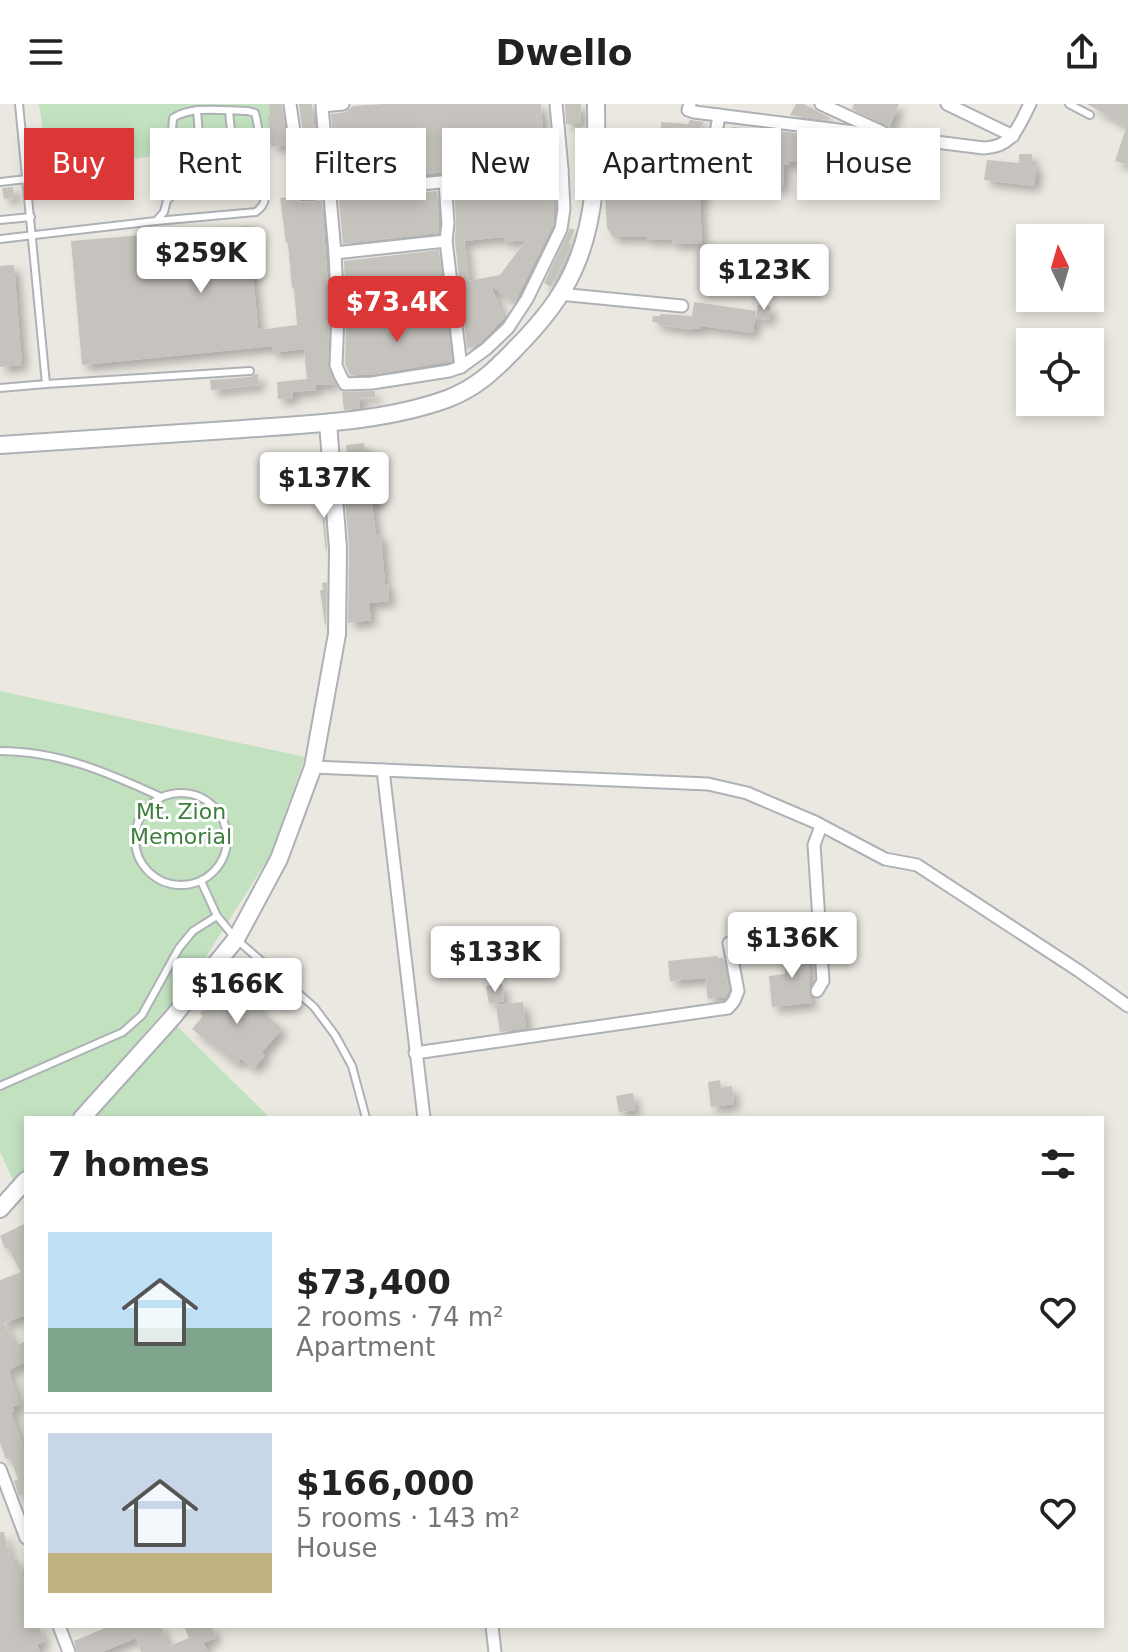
<!DOCTYPE html>
<html lang="en">
<head>
<meta charset="utf-8">
<style>
	:root { --surface:#fff; --page:#f2f2f2; --text:#222; --muted:#767676; --line:#e0e0e0; --accent:#db3737 }
	body { margin:0; font-family:"DejaVu Sans",sans-serif; background:var(--page); color:var(--text); height:100vh; display:flex; flex-direction:column; font-size:30px; white-space:nowrap }
	* { box-sizing:border-box; margin:0 }
	p { font-size:26px; color:var(--muted) }
	.icon { flex:none; width:44px; height:44px; fill:none; stroke:currentColor; stroke-width:2; stroke-linecap:round; stroke-linejoin:round }
	.map { position:relative; flex:1; overflow:hidden }
	.details { position:absolute; left:24px; top:1012px; width:1080px; height:512px; display:flex; flex-direction:column; background:var(--surface); border-radius:0px; box-shadow:0 4px 12px #0003 }
	.details>* { flex:none }
	.guide { position:absolute; left:24px; top:24px; width:1080px; height:72px; display:flex; gap:16px }
	.needle { width:52px; rotate:355deg }
	.tools { position:absolute; left:1016px; top:120px; display:grid; gap:16px }
	.tools a { display:grid; place-items:center; width:88px; height:88px; border-radius:0px; background:var(--surface); box-shadow:0 4px 12px #0003; font-size:40px }
	.price { position:absolute; translate:-50% -68px; padding:0 18px; border-radius:8px; background:#fff; color:#222; font-size:26px; line-height:52px; filter:drop-shadow(0 2px 4px #0008) }
	.price::after { content:''; position:absolute; left:50%; top:48px; width:24px; height:18px; margin-left:-12px; background:inherit; clip-path:polygon(0 0,100% 0,50% 100%) }
	.price.current { background:var(--accent); color:#fff }
	ul { padding:0; list-style:none }
	li { display:flex; align-items:center; gap:24px; height:200px; padding:0 24px }
	li+li { border-top:2px solid var(--line) }
	li span { display:grid; place-items:center; flex:none; width:224px; height:160px; border-radius:0px; color:#555 }
	li>.icon { margin-inline-start:auto }
	span .icon { width:96px; height:96px; fill:#fffc; stroke-width:1 }
	li b { font-size:34px }
	h2 { display:flex; justify-content:space-between; align-items:center; height:96px; padding:0 24px; font-size:34px }
	.tag { padding:0 28px; border-radius:0px; background:var(--surface); box-shadow:0 4px 12px #0003; font-size:28px; line-height:72px }
	.tag.current { background:var(--accent); color:#fff }
	header { display:flex; justify-content:space-between; align-items:center; height:104px; padding:0 24px; background:var(--surface); font-size:36px; font-weight:600 }
	.map>svg:first-child { display:block }
	.green { fill:#c1e1bf }
	.building { fill:#c6c3be; fill-rule:evenodd; filter:url(#shadow) }
	.lines { fill:none; stroke-linecap:round; stroke-linejoin:round }
	.lane-casing { stroke:#aeb2b6; stroke-width:10 }
	.street-casing { stroke:#aeb2b6; stroke-width:15 }
	.secondary-casing { stroke:#adb1b5; stroke-width:20 }
	.lane { stroke:#fff; stroke-width:6 }
	.street { stroke:#fff; stroke-width:11 }
	.secondary { stroke:#fff; stroke-width:16 }
	.labels { text-anchor:middle; stroke-width:6; stroke-linejoin:round; paint-order:stroke }
	.park-label { font-size:22px; fill:#3c7f3a; stroke:#fff }
</style>
</head>
<body>
<header><svg class="icon" aria-label="menu" viewBox="0 0 24 24"><path d="M4 6h16M4 12h16M4 18h16"/></svg>Dwello<svg class="icon" aria-label="share" viewBox="0 0 24 24"><path d="M12 15V3M7 8l5-5 5 5M5 13v7h14v-7"/></svg></header>
<div class="map">
<svg width="1128" height="1548" viewBox="0 0 1128 1548">
	<defs>
		<filter id="shadow"><feDropShadow dx="6" dy="6" stdDeviation="4" flood-color="#0004"/></filter>
	</defs>
	<rect width="100%" height="100%" fill="#ebe8e1"/>
	<g class="green">
		<path d="M39,0H273L277,36L49,66Z"/>
		<path d="M0,587L305,653L271,750L190,878L70,1014H26V1064L14,1078L0,1048Z"/>
		<path d="M175,920L270,1014H90Z"/>
	</g>
	<g class="building">
		<path d="M269,0H282L287,41L271,43L268,12L270,11Z"/>
		<path d="M299,0H312L320,80L310,81Z"/>
		<path d="M383,0H541L545,58L337,79L331,10L345,8L353,2Z"/>
		<path d="M565,0H581L580,20H566Z"/>
		<path d="M796,0H804L830,14L828,16L790,11Z"/>
		<path d="M854,0H899L889,24L852,5Z"/>
		<path d="M1087,0H1128V23Z"/>
		<path d="M690,16L704,18L696,33L661,31V18L688,20Z"/>
		<path d="M732,23L780,27L883,40L882,50L919,53V68L838,59V60L788,57L789,60L784,61L783,83L771,84L769,47L730,44Z"/>
		<path d="M1126,24H1128V61L1115,57Z"/>
		<path d="M614,44L696,50L702,49L703,96H700L702,139L673,140L672,135L647,136V133H613L607,124L605,92H616Z"/>
		<path d="M736,48L737,62H734L736,82L723,83L721,49Z"/>
		<path d="M1019,50H1032V61L1037,62L1034,82L984,76L987,56L1019,59Z"/>
		<path d="M547,75V83L552,82L554,111L553,122L515,198L491,182L504,214L481,238L467,245L455,137L456,118L454,85ZM504,133V138L526,136L500,171L469,177L464,137Z"/>
		<path d="M13,83L14,94L4,95L2,84Z"/>
		<path d="M437,87L439,119L438,129L343,140L339,96Z"/>
		<path d="M295,92L300,98L322,97L330,211L328,261L335,280L315,281L316,286L292,288L293,294L278,295L277,278L307,275L304,245L272,249V242L82,261L71,137L249,122L258,226L297,221L294,184L292,185L288,139H286L280,94Z"/>
		<path d="M570,124L575,126L569,139L571,142L551,183L544,179Z"/>
		<path d="M729,141L742,142L740,156L727,154Z"/>
		<path d="M439,146L444,190L425,195L346,202L344,157Z"/>
		<path d="M741,147H754L753,166L740,165Z"/>
		<path d="M14,161L22,261L0,263V162Z"/>
		<path d="M694,198L756,207L753,229L701,222V225L692,224V226L659,221V219L652,218L653,212H660V210L692,212Z"/>
		<path d="M758,201L771,202L769,216L756,214Z"/>
		<path d="M446,207L452,257L371,271H350L345,260L346,219L427,211Z"/>
		<path d="M255,270H258L259,281L211,286L210,276L250,273Z"/>
		<path d="M375,287V293L359,294L360,304L344,306L342,288Z"/>
		<path d="M364,339L372,388L376,387L378,400H372L376,431L381,430L385,480H388L389,497L369,499L371,516L348,519L349,443L342,360H348L346,341Z"/>
		<path d="M323,391L327,444L326,449L320,392Z"/>
		<path d="M327,478L326,521H325L320,486H323L322,479Z"/>
		<path d="M808,843L810,882L809,888L812,899L772,903L769,872L785,870L784,844Z"/>
		<path d="M718,852V854H723L729,886L726,893L708,895L705,874L670,877L668,857Z"/>
		<path d="M233,875L259,900L257,903L282,925L262,948L265,951L253,965L241,954L237,960L192,925L203,912L200,909Z"/>
		<path d="M502,880L504,897L489,900L486,882Z"/>
		<path d="M523,898L526,924L500,928L496,901Z"/>
		<path d="M720,976L721,984L732,982L734,1000L711,1003L708,978Z"/>
		<path d="M633,989L635,1006L619,1008L616,992Z"/>
		<path d="M26,1119V1211L4,1219L15,1242L26,1237V1258L8,1266L20,1300L12,1303L14,1307L11,1308L26,1351L25,1393L24,1390L19,1392L14,1377L18,1375L10,1354L6,1355L0,1339V1176L21,1168L8,1144L5,1145L0,1132Z"/>
		<path d="M0,1428H4L11,1457L17,1455L24,1475L26,1474V1522H38L45,1537L37,1541L40,1548H0Z"/>
		<path d="M110,1522H164L161,1523L169,1542L189,1534L184,1522H211L216,1534L203,1539L208,1548H141L136,1534L102,1548H77L74,1537Z"/>
	</g>
	<g class="lines">
		<g class="lane-casing">
			<g id="lane">
				<path d="M1069,0L1090,11"/>
				<path d="M197,6L203,82"/>
				<path d="M0,78L27,75"/>
				<path d="M179,85L229,80L236,76L229,7"/>
				<path d="M0,116L31,113"/>
				<path d="M0,135L156,117L164,108L167,96L179,85L172,28L173,14C193,1 224,7 248,7L255,9C259,24 268,86 264,98C262,104 260,104 256,108L156,117"/>
				<path d="M46,280L250,267"/>
				<path d="M0,284L46,280L19,0"/>
				<path d="M0,647C59,647 109,669 161,693"/>
				<circle cx="181" cy="735" r="46"/>
				<path d="M201,777L217,812L236,835L314,903L335,931L352,962L366,1014"/>
				<path d="M0,982L123,928L142,911L179,844L193,827L217,812"/>
			</g>
		</g>
		<g class="street-casing">
			<g id="street">
				<path d="M290,0L303,90C389,85 476,74 562,65L564,105L561,125L527,195L508,224L486,245L461,263L449,267L372,279L345,280L340,271L336,261L338,211L335,149L322,2L343,0"/>
				<path d="M556,0L562,65"/>
				<path d="M690,0L688,6L694,8L984,44C1013,43 1018,23 1030,0"/>
				<path d="M821,0L882,28"/>
				<path d="M947,0L1013,32"/>
				<path d="M597,34L697,42C717,36 716,30 719,11"/>
				<path d="M445,78L448,119L446,137L461,263"/>
				<path d="M335,149L446,137"/>
				<path d="M559,190L682,202"/>
				<path d="M338,211L426,203L454,197"/>
				<path d="M313,663L708,680L747,689L815,718L885,755L917,761L1079,867L1128,902"/>
				<path d="M383,666L424,1014"/>
				<path d="M817,887L823,877L814,741L821,722"/>
				<path d="M415,949L728,904L734,897L738,887L729,839"/>
				<path d="M0,1365L26,1434"/>
				<path d="M59,1522L69,1548"/>
				<path d="M492,1522L495,1548"/>
			</g>
		</g>
		<g class="secondary-casing">
			<g id="secondary">
				<path d="M0,341C81,336 162,330 243,325C310,320 383,318 447,295C476,284 494,267 515,245C537,223 560,196 573,167C597,116 597,56 596,0"/>
				<path d="M82,1014L172,914L236,835L279,755L313,663L337,530L338,444L328,319"/>
				<path d="M0,1105L26,1076"/>
			</g>
		</g>
		<use href="#lane" class="lane"/>
		<use href="#street" class="street"/>
		<use href="#secondary" class="secondary"/>
	</g>
	<g class="labels">
		<g class="park-label">
			<text x="181" y="715">Mt. Zion<tspan x="181" dy="25">Memorial</tspan></text>
		</g>
	</g>
</svg>
<div class="tools">
<a><svg class="needle" viewBox="-14 -14 28 28"><path d="M0-13l5 13h-10z" fill="#e53935"/><path d="M0 13l5-13h-10z" fill="#767676"/></svg></a>
<a><svg class="icon" aria-label="locate" viewBox="0 0 24 24"><circle cx="12" cy="12" r="6"/><path d="M12 2v4M12 18v4M2 12h4M18 12h4"/></svg></a>
</div>
<b class="price" style="left:201px;top:191px">$259K</b>
<b class="price" style="left:764px;top:208px">$123K</b>
<b class="price current" style="left:397px;top:240px">$73.4K</b>
<b class="price" style="left:324px;top:416px">$137K</b>
<b class="price" style="left:792px;top:876px">$136K</b>
<b class="price" style="left:495px;top:890px">$133K</b>
<b class="price" style="left:237px;top:922px">$166K</b>
<div class="guide">
<a class="tag current">Buy</a>
<a class="tag">Rent</a>
<a class="tag">Filters</a>
<a class="tag">New</a>
<a class="tag">Apartment</a>
<a class="tag">House</a>
</div>
<section class="details">
<h2>7 homes<svg class="icon" aria-label="filters" viewBox="0 0 24 24"><path d="M4 7h16M4 17h16"/><circle cx="9" cy="7" r="2"/><circle cx="15" cy="17" r="2"/></svg></h2>
<ul>
<li><span style="background:linear-gradient(#bfe0f5 60%,#7fa58c 0)"><svg class="icon" aria-label="home" viewBox="0 0 24 24"><path d="M3 11l9-7 9 7M6 9v11h12V9"/></svg></span><div><b>$73,400</b><p>2 rooms · 74 m²</p><p>Apartment</p></div><svg class="icon" aria-label="heart" viewBox="0 0 24 24"><path d="M12 20l-8-8c-3-5 5-10 8-4 3-6 11-1 8 4z"/></svg></li>
<li><span style="background:linear-gradient(#c9d6e8 75%,#c2b280 0)"><svg class="icon" aria-label="home" viewBox="0 0 24 24"><path d="M3 11l9-7 9 7M6 9v11h12V9"/></svg></span><div><b>$166,000</b><p>5 rooms · 143 m²</p><p>House</p></div><svg class="icon" aria-label="heart" viewBox="0 0 24 24"><path d="M12 20l-8-8c-3-5 5-10 8-4 3-6 11-1 8 4z"/></svg></li>
</ul>
</section>
</div>
</body>
</html>
